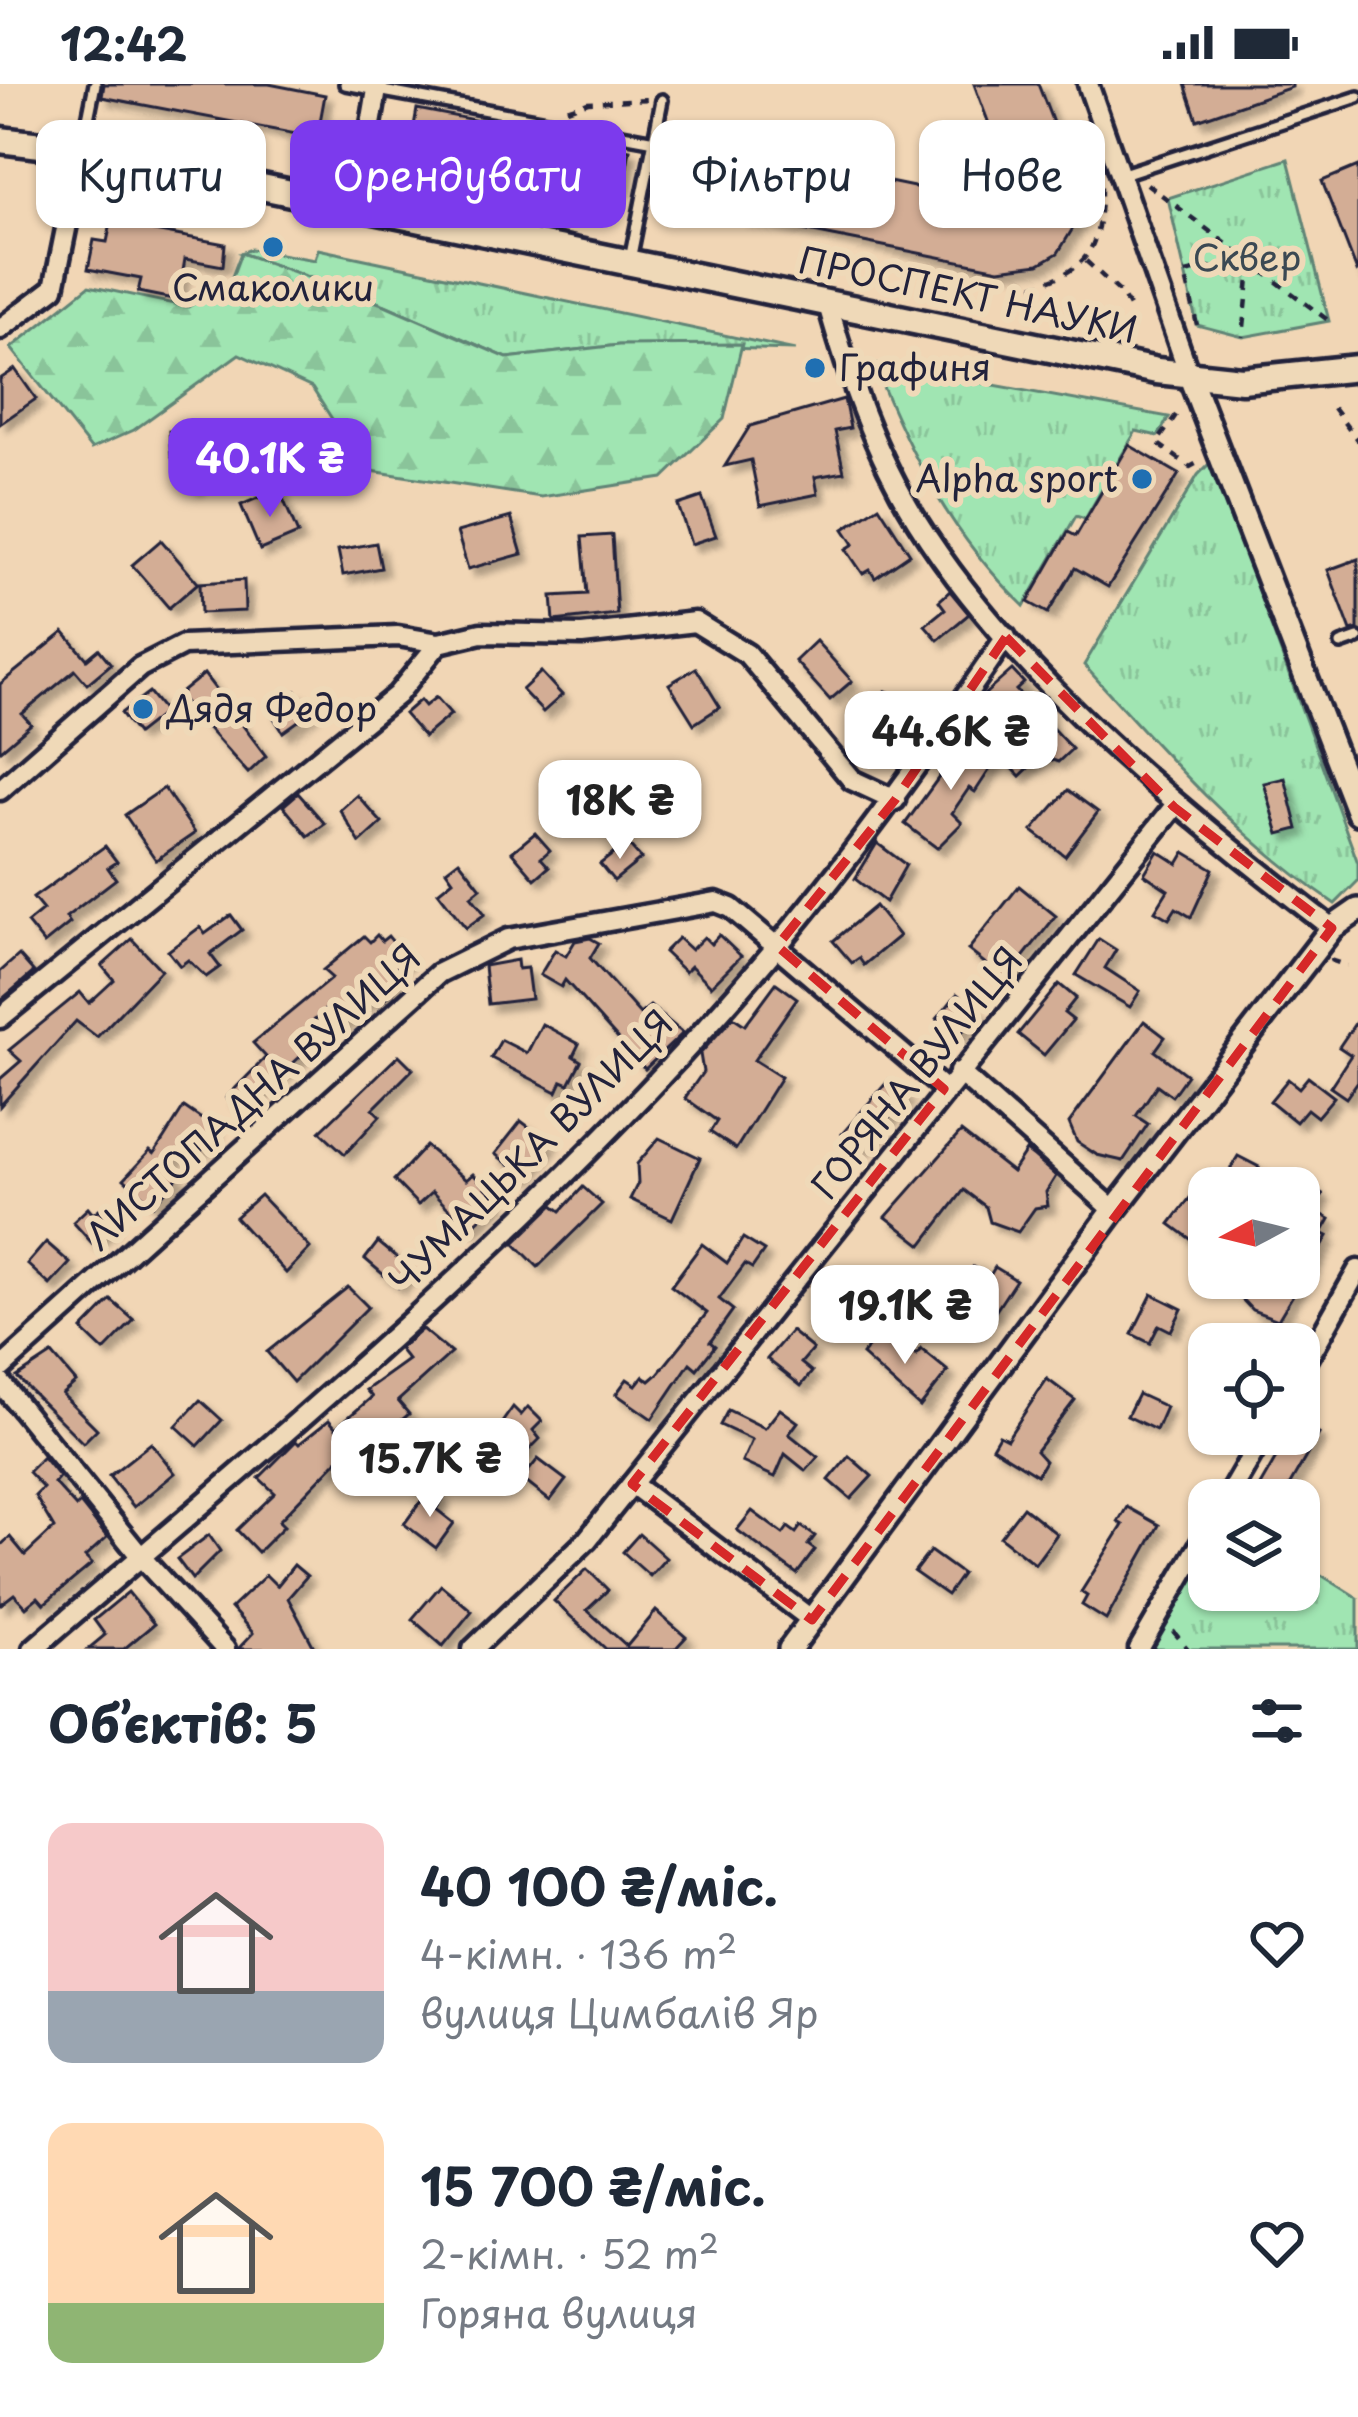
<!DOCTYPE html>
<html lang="uk">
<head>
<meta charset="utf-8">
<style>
	:root { --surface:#fff; --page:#f2f2f3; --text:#1f2937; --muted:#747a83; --accent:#7c3aed }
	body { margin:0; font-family:"Playpen Sans",sans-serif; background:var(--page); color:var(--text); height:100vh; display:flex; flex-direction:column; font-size:45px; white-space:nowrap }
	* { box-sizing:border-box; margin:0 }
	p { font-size:39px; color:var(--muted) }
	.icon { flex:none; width:66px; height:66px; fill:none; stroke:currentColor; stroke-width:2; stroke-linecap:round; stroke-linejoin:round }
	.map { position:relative; height:1565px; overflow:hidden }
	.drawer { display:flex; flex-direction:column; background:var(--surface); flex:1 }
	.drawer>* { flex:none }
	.hud { position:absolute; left:36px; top:36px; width:1287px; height:108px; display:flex; gap:24px }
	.needle { width:78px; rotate:263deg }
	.controls { position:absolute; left:1188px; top:1083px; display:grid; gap:24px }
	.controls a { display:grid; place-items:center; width:132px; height:132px; border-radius:24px; background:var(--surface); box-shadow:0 3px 9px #0004; font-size:60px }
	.price { position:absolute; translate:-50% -102px; padding:0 27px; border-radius:24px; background:#fff; color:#222; font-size:39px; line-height:78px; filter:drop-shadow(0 3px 6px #0008) }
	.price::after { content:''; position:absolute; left:50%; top:72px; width:36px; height:27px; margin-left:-18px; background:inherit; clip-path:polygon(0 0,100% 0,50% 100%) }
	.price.selected { background:var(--accent); color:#fff }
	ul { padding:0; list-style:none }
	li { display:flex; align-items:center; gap:36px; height:300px; padding:0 48px }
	li span { display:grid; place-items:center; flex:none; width:336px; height:240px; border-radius:24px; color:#555 }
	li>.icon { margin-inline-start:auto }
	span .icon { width:144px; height:144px; fill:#fffc; stroke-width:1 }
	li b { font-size:51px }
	h2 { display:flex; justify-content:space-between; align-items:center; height:144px; padding:0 48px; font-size:51px }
	.chip { padding:0 42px; border-radius:24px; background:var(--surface); box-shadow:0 3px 9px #0004; font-size:42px; line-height:108px }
	.chip.selected { background:var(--accent); color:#fff }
	.status { display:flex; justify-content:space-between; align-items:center; height:84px; padding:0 60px; background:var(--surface); direction:ltr }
	.status svg { height:33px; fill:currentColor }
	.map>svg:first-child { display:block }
	.grass { fill:url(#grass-tufts); stroke:#618476; stroke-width:3 }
	.forest { fill:url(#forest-firs); stroke:#618476; stroke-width:3 }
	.building { fill:#d3ad95; stroke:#22223b; stroke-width:3; filter:url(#shadow) }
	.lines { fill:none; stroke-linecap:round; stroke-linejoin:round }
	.service-casing { stroke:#22223b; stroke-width:18 }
	.minor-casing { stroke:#22223b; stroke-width:27 }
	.tertiary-casing { stroke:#22223b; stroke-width:30 }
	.secondary-casing { stroke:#22223b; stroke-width:33 }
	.path { stroke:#22223b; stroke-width:4.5; stroke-dasharray:9 9; stroke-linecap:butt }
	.service { stroke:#efd9b8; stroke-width:9 }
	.minor { stroke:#efd9b8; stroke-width:18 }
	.tertiary { stroke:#efd9b8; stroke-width:21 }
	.secondary { stroke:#efd9b8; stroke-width:24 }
	.marked { fill:none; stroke:#d62828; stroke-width:9; stroke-dasharray:24 15; stroke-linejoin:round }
	.poi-dot { fill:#1f6fb2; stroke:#efd9b8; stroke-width:4.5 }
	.labels { text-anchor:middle; stroke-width:12; stroke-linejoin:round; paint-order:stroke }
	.park-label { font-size:36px; fill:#3b4953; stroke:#efd9b8 }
	.poi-label { font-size:36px; fill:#22223b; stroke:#efd9b8; text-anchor:start }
	.street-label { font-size:36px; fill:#22223b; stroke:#efd9b8 }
</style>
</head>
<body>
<div class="status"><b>12:42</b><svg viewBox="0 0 49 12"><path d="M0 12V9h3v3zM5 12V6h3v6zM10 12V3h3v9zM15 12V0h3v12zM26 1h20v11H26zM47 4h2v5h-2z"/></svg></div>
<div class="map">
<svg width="1358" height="1565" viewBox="0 0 1358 1565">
	<defs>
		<pattern id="grass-tufts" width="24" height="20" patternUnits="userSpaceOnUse" patternTransform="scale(3)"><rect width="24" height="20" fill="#a0e5b2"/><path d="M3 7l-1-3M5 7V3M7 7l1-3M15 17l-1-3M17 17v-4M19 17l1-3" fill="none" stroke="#8ac49a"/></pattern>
		<pattern id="forest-firs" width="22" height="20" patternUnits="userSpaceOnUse" patternTransform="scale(3)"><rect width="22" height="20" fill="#a0e5b2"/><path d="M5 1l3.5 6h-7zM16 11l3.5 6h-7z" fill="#8ac49a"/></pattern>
		<filter id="shadow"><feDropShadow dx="7" dy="7" stdDeviation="3" flood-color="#0004"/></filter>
	</defs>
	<rect width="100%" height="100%" fill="#f1d6b5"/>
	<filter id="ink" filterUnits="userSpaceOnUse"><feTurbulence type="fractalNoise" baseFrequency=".00833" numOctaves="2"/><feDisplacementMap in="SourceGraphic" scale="24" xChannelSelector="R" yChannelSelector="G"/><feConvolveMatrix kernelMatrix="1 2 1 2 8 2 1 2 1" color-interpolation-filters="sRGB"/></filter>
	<g filter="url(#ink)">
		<g class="grass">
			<path d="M1288,75L1329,237L1243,253L1197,241L1168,114Z"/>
			<path d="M251,165L315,176L318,165L795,266L619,261L507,274L385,221L241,169Z"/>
			<path d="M873,279L1169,333L1158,352L1136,347L1085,435L1076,432L1024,522C951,452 911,372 873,279Z"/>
			<path d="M1211,378L1358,779V797L1335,820C1238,754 1162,668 1084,581L1198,391Z"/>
			<path d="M1209,1464V1506H1299V1477L1358,1514V1565H1150Z"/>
		</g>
		<path class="forest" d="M241,169L385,221L507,274L619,261L742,260L724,335L663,394L541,413L365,386L312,304L239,270L134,346L91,365L11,264L89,202L188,223L230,198Z"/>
		<g class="building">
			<path d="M104,0H269L325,11L317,54L102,13Z"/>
			<path d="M974,0H1038L1070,83L1078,136L1058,169L1039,180L999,185L743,134L758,71L1021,125Z"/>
			<path d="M1185,0H1292V3L1197,36Z"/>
			<path d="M417,25L630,66L623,105L410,65Z"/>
			<path d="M1358,82V186L1357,187L1322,97Z"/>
			<path d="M111,139L225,160L223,182L185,175L178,216L138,208L141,195L88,185L94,156L107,158Z"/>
			<path d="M15,285L36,315L0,340V295Z"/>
			<path d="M844,315L850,344L835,347L844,388L815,393L818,410L760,422L751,376L725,382L750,342Z"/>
			<path d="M191,345L216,388L193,404L171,372L169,347Z"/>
			<path d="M1129,361L1179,390L1108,503L1075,484L1048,529L1028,518L1068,448L1076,452Z"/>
			<path d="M279,405L298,450L260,466L241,421Z"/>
			<path d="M702,413L716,452L691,460L678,421Z"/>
			<path d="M879,422L910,470L875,494L870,486L863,490L846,465L854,460L844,445Z"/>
			<path d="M511,433L522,470L468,485L457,448Z"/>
			<path d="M612,451L617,530L554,537L552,512L587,510L582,453Z"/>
			<path d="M161,456L198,499L169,524L132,481Z"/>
			<path d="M376,459L381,484L343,491L338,466Z"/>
			<path d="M1358,475V545L1351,547L1328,486Z"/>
			<path d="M244,496L245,527L201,529L200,499Z"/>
			<path d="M950,507L969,530L938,556L925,541L945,525L939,517Z"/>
			<path d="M64,548L87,575L99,565L111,580L87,600L75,586L22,630L31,640L0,667V600Z"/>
			<path d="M816,557L852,597L830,616L795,577Z"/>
			<path d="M696,584L720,623L694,640L669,600Z"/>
			<path d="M1012,586L1024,599L1016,606L1072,665L1058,678L1041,672L1020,692L992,662L1014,641L985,610Z"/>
			<path d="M541,588L562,611L543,628L522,606Z"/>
			<path d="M204,590L266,672L248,689L178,611Z"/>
			<path d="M296,607L311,628L283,648L269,626Z"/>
			<path d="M886,607L924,623L900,664L868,651Z"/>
			<path d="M149,608L165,628L137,650L121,629Z"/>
			<path d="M436,613L451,630L424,653L404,630L420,616L425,622Z"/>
			<path d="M968,653L998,673L975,708L969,704L952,729L962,739L937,764L905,740Z"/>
			<path d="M1285,694L1298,745L1279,750L1264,699Z"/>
			<path d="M164,704L195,749L156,776L125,731Z"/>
			<path d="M1068,706L1098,728L1065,772L1032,747Z"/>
			<path d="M298,709L325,740L308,752L283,722Z"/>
			<path d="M357,711L382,739L360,759L340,726Z"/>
			<path d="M535,749L550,766L541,774L549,783L535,795L512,768Z"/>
			<path d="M627,759L641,775L614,797L600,780Z"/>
			<path d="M877,759L906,781L885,818L855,795Z"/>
			<path d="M105,762L117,778L108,784L116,795L66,833L70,839L44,860L27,839L43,826L33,814Z"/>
			<path d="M1158,767L1178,780L1185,768L1213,785L1191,833L1176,824L1169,835L1155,827L1168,806L1144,790Z"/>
			<path d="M459,776L481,804L471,812L485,830L466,844L438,808L453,796L446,786Z"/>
			<path d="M1019,802L1056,832L1020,877L1025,881L1010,899L968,866Z"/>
			<path d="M875,822L899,852L864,881L859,874L852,879L833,857Z"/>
			<path d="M231,831L242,846L210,870L220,883L206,893L188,876L180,882L168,867L200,843L205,850Z"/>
			<path d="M377,851L382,857L388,852L407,875L392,888L397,895L389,902L394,907L378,921L372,913L342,942L326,925L300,950L312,962L240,1027L226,1014L266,973L253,959L332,894L323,886L364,852L370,858Z"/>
			<path d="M719,851L741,872L711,902L691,882L685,888L664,868L678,854L691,866L704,853L711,860Z"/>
			<path d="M590,854L599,859L590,874L640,930L650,922L683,949L645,985L565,896L561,903L540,891L555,866L566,872L575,857Z"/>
			<path d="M132,855L161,886L97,953L76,937L0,1022V995L21,977L9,966L80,908L89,919L114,896L102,882Z"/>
			<path d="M1099,855L1116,866L1105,884L1140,907L1130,923L1076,891Z"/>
			<path d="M19,871L34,888L0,917V888Z"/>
			<path d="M517,876L518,885L527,884L531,915L488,920L484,882Z"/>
			<path d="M776,899L797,914L754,976L781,993L736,1065L710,1048L717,1037L685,1014L703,988L700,970L733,933L745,941Z"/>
			<path d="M1059,900L1076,914L1064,929L1073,936L1044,971L1018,950Z"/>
			<path d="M957,910L979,928L958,953L937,935Z"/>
			<path d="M1358,935V997L1346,1014L1330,1003L1351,971L1339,963Z"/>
			<path d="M1144,937L1165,953L1155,967L1187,991L1172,1012L1157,1001L1136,1032L1148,1040L1123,1077L1097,1071L1077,1058L1069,1039Z"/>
			<path d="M542,940L579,960L573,972L581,977L569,1000L562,997L557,1008L491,974L501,956L527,969Z"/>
			<path d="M399,971L413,985L373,1025L380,1032L345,1070L320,1047Z"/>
			<path d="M1308,993L1334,1013L1317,1033L1307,1025L1296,1038L1270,1017L1288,995L1299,1004Z"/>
			<path d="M889,996L907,1013L863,1064L842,1050Z"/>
			<path d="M184,1023L216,1045L202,1066L187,1056L169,1084L179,1092L153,1121L124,1095L150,1067L154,1070Z"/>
			<path d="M521,1037L550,1059L525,1093L495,1070Z"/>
			<path d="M961,1048L1012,1088L1026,1067L1034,1073L1056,1092L1046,1108L1048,1122L1035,1124L1018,1148L990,1138L986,1123L964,1106L922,1161L886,1133Z"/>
			<path d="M659,1054L700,1074L672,1135L630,1115L638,1099L637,1080Z"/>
			<path d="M426,1062L466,1096L473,1090L499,1117L469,1145L432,1108L418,1121L394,1096Z"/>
			<path d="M1238,1072L1259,1083L1248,1104H1219Z"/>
			<path d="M1209,1089V1150L1200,1162L1170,1140Z"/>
			<path d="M1299,1096L1323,1110L1314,1126L1330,1135L1322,1149L1328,1152L1278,1236L1252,1226L1237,1210L1247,1194H1299Z"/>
			<path d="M583,1103L602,1120L538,1183L514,1159L553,1121L561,1127Z"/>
			<path d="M260,1111L310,1164L286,1189L235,1133Z"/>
			<path d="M88,1124L93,1130L99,1125L112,1140L92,1159L73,1138Z"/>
			<path d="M743,1154L764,1167L752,1184L745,1180L719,1215L733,1226L710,1258L715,1262L697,1285L690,1279L652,1335L616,1310L627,1295L636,1301L643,1292L650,1297L657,1291L707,1229L671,1202L702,1160L727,1179Z"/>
			<path d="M46,1158L70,1179L50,1201L27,1180Z"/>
			<path d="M378,1158L412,1186L398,1203L365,1175Z"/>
			<path d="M973,1183L989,1193L995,1183L1016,1196L993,1231L957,1208Z"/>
			<path d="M830,1198L845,1209L836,1222L849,1231L838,1245L811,1225Z"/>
			<path d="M348,1203L368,1223L293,1298L267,1268Z"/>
			<path d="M1152,1210L1182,1225L1171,1247L1159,1241L1150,1259L1132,1250Z"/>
			<path d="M111,1216L134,1236L104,1267L82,1246Z"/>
			<path d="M422,1245L451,1269L398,1317L409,1330L391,1345L402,1358L387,1370L376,1357L344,1383L338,1376L279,1437L284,1442L258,1468L237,1446L275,1409L259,1394L296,1357L299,1360L329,1336L336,1344L372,1313L366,1306L408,1276L399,1265Z"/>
			<path d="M881,1246L916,1271L921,1265L948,1287L920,1323L862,1271Z"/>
			<path d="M791,1247L813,1265L801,1279L812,1288L801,1302L767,1275Z"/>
			<path d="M52,1270L76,1298L62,1310L97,1345L83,1359L17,1293Z"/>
			<path d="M1047,1295L1075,1316L1036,1367L1045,1377L1037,1391L992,1363L999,1351L1007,1355Z"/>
			<path d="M1138,1310L1166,1323L1156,1346L1127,1332Z"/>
			<path d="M200,1316L222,1336L198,1362L176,1342Z"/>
			<path d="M513,1323L521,1331L528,1323L542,1337L533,1346L540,1355L524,1371L511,1358L503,1366L491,1354Z"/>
			<path d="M780,1325L798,1338L789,1350L818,1373L806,1387L785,1370L775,1393L742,1378L752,1356L720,1341L728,1326L765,1344Z"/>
			<path d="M1299,1339L1319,1350L1281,1416H1273L1257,1407L1290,1350H1299Z"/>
			<path d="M151,1359L175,1389L134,1423L109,1392Z"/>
			<path d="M849,1372L872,1392L851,1415L829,1396Z"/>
			<path d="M43,1373L59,1393L54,1399L76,1423L80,1419L107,1453L85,1473L92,1480L44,1520L38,1513L26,1523L14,1510L0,1521V1462L10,1453L25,1471L54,1444L35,1412L43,1404L28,1388Z"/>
			<path d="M538,1375L566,1396L550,1417L522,1395Z"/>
			<path d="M430,1405L443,1415L436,1425L454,1439L436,1464L404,1440Z"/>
			<path d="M1023,1423L1057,1450L1035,1480L1000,1453Z"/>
			<path d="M1127,1423L1159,1441L1106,1536L1082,1521L1087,1512L1081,1508L1123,1441L1118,1438Z"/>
			<path d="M752,1427L783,1450L788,1443L796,1449L801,1442L815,1452L808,1461L815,1466L797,1490L737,1446Z"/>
			<path d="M639,1450L666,1474L650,1492L623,1468Z"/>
			<path d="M209,1451L220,1467L192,1495L177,1475Z"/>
			<path d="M930,1467L962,1490L947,1511L914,1488Z"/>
			<path d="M294,1481L307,1492L288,1514L315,1565H238L253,1549L231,1524L266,1491L277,1502Z"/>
			<path d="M587,1485L608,1506L587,1526L627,1562L656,1527L686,1553L675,1565H606L554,1517Z"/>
			<path d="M441,1501L472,1527L443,1562L412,1535Z"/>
			<path d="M128,1508L154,1540L124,1565H88L105,1551L94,1536Z"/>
		</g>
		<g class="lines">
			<g class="service-casing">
				<g id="service">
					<path d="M345,0L655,57"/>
					<path d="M82,65L95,0"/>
					<path d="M1120,91L1358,13"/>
					<path d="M630,176L662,16"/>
					<path d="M1341,560L1358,554"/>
				</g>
			</g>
			<g class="minor-casing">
				<g id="minor">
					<path d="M1088,0L1190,293"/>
					<path d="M357,122L378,0"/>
					<path d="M827,217C848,292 875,370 917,437C1014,593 1188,733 1332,844"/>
					<path d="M0,245L54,204L82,66"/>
					<path d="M0,706L140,583L183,561L398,552L439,559L481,549L582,551L695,538L747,570L852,696L895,716"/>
					<path d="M0,934L397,611L439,559"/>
					<path d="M959,988L1114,1126"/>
					<path d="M0,1285L439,889L508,855L716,818L731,824L944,1005"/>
					<path d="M1299,1290L1358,1186"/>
					<path d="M0,1298L141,1473L225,1565"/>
					<path d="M632,1400L812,1536"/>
					<path d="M1226,1416L1264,1350"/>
					<path d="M33,1565C291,1344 560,1122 779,860C861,762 934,659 1006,553"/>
					<path d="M473,1565L587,1456L1174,723"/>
					<path d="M1139,1565L1209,1445"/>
				</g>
			</g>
			<g class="tertiary-casing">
				<g id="tertiary">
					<path d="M1190,293L1358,729"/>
					<path d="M790,1565L1114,1126L1332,844L1358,826"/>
				</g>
			</g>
			<g class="secondary-casing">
				<path id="secondary" d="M0,56L82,66L1157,287L1242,296L1358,284"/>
			</g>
			<g class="path">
				<path d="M567,25L588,18L650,15"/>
				<path d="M1147,100L1329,237"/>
				<path d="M1086,177L1122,210L1133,230"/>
				<path d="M1015,207C1083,189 1101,175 1101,102"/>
				<path d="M1197,241L1185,189L1251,175L1243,253"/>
				<path d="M1333,324L1358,357"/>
				<path d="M1176,331L1157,359L1190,383L1203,376"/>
				<path d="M1330,876L1347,882"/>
				<path d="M1173,1547L1188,1565"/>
			</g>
			<use href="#service" class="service"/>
			<use href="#minor" class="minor"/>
			<use href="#tertiary" class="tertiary"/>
			<use href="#secondary" class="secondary"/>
		</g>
	</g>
	<path class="marked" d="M1006,553L1174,723L1332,844L812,1536L632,1400L944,1005L777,862L895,716Z"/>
	<g class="poi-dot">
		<circle cx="273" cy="163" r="12"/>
		<circle cx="815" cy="284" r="12"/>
		<circle cx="1142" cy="395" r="12"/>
		<circle cx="143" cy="625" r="12"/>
	</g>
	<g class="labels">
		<g class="park-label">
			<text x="1247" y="187">Сквер</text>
		</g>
		<g class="poi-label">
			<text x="273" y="217" text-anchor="middle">Смаколики</text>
			<text x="839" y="297">Графиня</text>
			<text x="1118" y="408" text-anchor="end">Alpha sport</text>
			<text x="167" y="638">Дядя Федор</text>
		</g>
		<g class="street-label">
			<text transform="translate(968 211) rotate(12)" y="13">ПРОСПЕКТ НАУКИ</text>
			<text transform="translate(917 989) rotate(-51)" y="13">ГОРЯНА ВУЛИЦЯ</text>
			<text transform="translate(253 1013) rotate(-42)" y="13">ЛИСТОПАДНА ВУЛИЦЯ</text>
			<text transform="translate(531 1068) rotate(-45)" y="13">ЧУМАЦЬКА ВУЛИЦЯ</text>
		</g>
	</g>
</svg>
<div class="controls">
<a><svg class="needle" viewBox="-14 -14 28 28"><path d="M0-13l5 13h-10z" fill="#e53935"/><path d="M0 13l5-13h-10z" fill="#747a83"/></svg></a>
<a><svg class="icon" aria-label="locate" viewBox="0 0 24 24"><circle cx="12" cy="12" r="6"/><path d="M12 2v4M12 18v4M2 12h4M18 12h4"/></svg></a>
<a><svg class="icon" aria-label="layers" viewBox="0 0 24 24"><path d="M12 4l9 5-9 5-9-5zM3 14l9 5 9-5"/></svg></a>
</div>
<b class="price selected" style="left:270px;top:436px">40.1K ₴</b>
<b class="price" style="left:951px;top:709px">44.6K ₴</b>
<b class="price" style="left:620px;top:778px">18K ₴</b>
<b class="price" style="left:905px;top:1283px">19.1K ₴</b>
<b class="price" style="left:430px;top:1436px">15.7K ₴</b>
<div class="hud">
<a class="chip">Купити</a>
<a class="chip selected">Орендувати</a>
<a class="chip">Фільтри</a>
<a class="chip">Нове</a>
</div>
</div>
<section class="drawer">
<h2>Об’єктів: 5<svg class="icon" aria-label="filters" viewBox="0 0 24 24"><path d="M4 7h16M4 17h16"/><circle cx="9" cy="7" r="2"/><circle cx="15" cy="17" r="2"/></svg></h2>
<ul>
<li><span style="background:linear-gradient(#f6c9c9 70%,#9aa5b1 0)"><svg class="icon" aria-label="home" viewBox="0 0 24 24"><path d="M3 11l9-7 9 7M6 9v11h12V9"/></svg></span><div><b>40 100 ₴/міс.</b><p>4-кімн. · 136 m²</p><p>вулиця Цимбалів Яр</p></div><svg class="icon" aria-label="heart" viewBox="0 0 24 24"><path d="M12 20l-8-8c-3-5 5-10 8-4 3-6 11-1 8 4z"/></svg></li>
<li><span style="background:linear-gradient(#ffd9b3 75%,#8fb573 0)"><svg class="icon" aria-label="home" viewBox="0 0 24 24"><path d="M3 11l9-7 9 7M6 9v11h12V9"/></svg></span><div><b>15 700 ₴/міс.</b><p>2-кімн. · 52 m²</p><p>Горяна вулиця</p></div><svg class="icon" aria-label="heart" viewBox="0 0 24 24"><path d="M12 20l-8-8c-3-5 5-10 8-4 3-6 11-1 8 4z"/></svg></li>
</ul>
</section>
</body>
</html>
